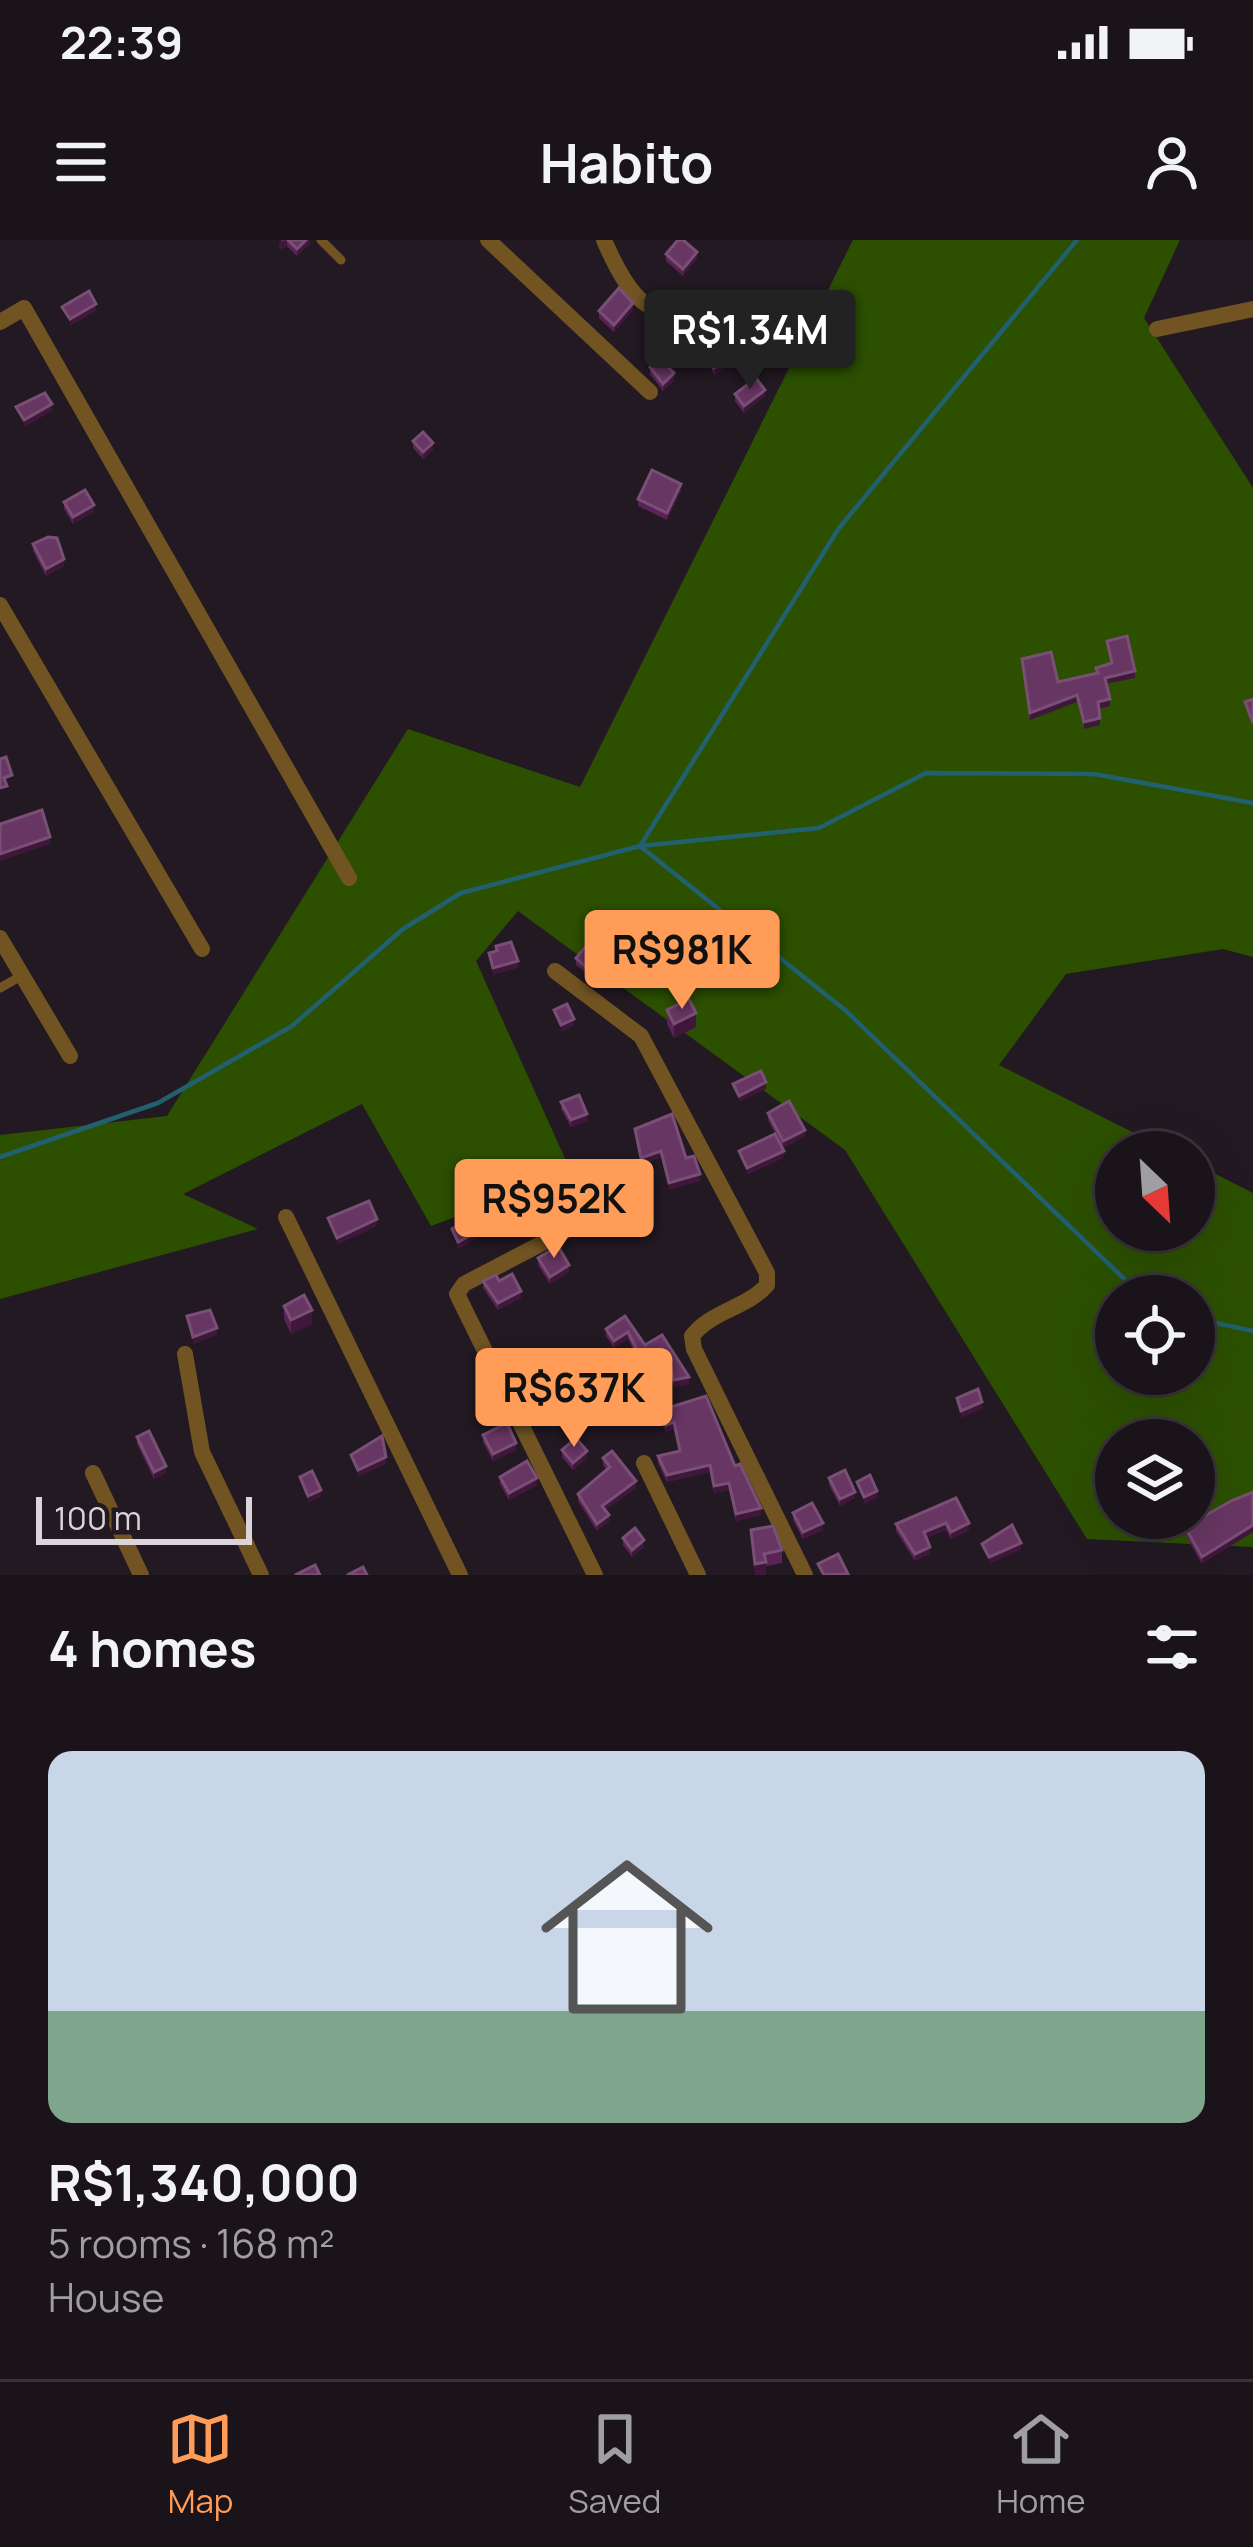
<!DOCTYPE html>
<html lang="en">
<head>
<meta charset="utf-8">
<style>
	:root { --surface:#1a131a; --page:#231c23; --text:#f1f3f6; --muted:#9f9ea2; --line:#383239; --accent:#fe9c58 }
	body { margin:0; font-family:Manrope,sans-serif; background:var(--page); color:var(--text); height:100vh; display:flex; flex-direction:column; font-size:45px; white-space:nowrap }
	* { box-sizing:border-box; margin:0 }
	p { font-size:39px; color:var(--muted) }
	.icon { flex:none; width:66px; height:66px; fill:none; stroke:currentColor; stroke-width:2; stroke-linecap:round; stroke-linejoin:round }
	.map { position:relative; height:1335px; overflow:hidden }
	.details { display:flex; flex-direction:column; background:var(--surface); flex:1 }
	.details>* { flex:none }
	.needle { width:78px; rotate:155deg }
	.fabs { position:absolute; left:1095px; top:891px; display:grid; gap:24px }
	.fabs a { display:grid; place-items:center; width:120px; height:120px; border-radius:50%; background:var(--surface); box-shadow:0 12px 48px #0002,0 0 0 3px var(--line); font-size:60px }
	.scale { position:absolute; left:36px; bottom:30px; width:216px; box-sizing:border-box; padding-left:12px; border:6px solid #dbd4db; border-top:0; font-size:33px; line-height:42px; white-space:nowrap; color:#dbd4db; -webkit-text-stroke:9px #221923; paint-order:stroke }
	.price { position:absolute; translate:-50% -102px; padding:0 27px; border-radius:12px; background:var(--accent); color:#111; font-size:39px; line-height:78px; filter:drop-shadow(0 3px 6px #0008) }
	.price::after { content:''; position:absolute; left:50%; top:72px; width:36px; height:27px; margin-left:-18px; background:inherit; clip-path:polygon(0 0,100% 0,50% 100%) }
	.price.on { background:#222; color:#fff }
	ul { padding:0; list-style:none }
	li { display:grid; align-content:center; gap:24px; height:636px; padding:0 48px }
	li+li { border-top:3px solid var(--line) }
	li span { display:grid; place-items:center; height:372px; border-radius:24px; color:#555 }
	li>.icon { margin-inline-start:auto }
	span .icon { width:216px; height:216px; fill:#fffc; stroke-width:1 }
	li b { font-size:51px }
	h2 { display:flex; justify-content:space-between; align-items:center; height:144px; padding:0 48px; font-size:51px }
	.status { display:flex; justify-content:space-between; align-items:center; height:84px; padding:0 60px; background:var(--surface); direction:ltr }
	.status svg { height:33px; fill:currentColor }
	header { display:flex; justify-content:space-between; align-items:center; height:156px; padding:0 48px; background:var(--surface); font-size:54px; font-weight:700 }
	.menu { display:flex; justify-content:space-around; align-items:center; height:168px; border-top:3px solid var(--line); background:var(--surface); font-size:33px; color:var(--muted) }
	.menu a { display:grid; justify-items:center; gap:6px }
	.menu .on { color:var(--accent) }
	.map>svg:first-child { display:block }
	.forest { fill:#2c5000; fill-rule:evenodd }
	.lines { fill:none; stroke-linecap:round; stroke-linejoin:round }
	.stream { stroke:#22606f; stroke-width:4.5 }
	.service { stroke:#715422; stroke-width:9 }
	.minor { stroke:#715422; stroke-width:16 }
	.wall { fill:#5b2355 }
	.shaded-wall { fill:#3e173b }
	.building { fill:#683663; stroke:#7a4f76; stroke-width:3 }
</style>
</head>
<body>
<div class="status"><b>22:39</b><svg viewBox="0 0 49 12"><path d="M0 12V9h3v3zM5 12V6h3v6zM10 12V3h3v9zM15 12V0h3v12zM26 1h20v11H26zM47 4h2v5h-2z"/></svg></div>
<header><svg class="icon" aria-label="menu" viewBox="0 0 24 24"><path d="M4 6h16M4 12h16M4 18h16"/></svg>Habito<svg class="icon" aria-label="person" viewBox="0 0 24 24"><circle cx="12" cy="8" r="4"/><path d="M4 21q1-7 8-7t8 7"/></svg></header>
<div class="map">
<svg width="1253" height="1335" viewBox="0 0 1253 1335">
	<rect width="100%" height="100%" fill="#221923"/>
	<path class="forest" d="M853,0H1180L1144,78L1253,248V717L1223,709L1066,734L999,825L1172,912H1116V990H1194V923L1253,953V1307L1087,1299L845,910L518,671L476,721L572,934L431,986L362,864L183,954L258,989L0,1059V895L167,876L408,489L580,547ZM1116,1056H1194V1134H1116ZM1116,1200H1194V1278H1116Z"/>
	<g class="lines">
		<g class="stream">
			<path d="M640,606L845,770L1142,1056"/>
			<path d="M640,606L819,588L926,533L1094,534L1253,563"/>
			<path d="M0,917L158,863L292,786L403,689L461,653L640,606L839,288L1077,0"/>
			<path d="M1194,1078L1253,1091"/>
		</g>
		<g class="service">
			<path d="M321,0L341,20"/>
			<path d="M0,748L21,736"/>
		</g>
		<g class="minor">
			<path d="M488,0L650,152"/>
			<path d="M604,0C613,21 634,68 661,70C673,70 688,61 701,60L735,91"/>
			<path d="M0,82L24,68L349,638"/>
			<path d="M1157,89L1253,69"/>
			<path d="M0,365L202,709"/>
			<path d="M0,698L70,816"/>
			<path d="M555,731L641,796L767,1033V1045C747,1068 711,1071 692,1096L694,1109L805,1335"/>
			<path d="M286,977L460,1335"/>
			<path d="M583,982L464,1044L457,1054L595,1335"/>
			<path d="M185,1114L202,1212L261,1335"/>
			<path d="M644,1223L698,1335"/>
			<path d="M93,1233L141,1335"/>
		</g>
	</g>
	<g class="wall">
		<path d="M281,0H310V4L297,16L287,6L279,10Z"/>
		<path d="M666,14L697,19L683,36L666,21Z"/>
		<path d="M633,70L614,92L599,78V71Z"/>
		<path d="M750,93L785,96L768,115L750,100Z"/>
		<path d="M701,95L740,119L714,135L701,102Z"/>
		<path d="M650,127L674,140L663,151L650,134Z"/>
		<path d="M735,154L765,156L744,173L735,161Z"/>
		<path d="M413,201L433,210L423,219L413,208Z"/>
		<path d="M681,251L667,280L638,266V259Z"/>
		<path d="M64,262L94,272L73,284L64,269Z"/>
		<path d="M33,304L64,326L46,336L33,311Z"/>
		<path d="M576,718L597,721L586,733L576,725Z"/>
		<path d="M667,770L696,787L674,798L667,784Z"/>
		<path d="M561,862L587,881L571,887L561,869Z"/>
		<path d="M768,873L805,896L783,908L768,880Z"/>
		<path d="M530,931L560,950L594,965L527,997L519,982V975L522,974L512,957V950L531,939Z"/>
		<path d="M538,1018L569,1032L550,1044L538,1025Z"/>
		<path d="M483,1041H499L521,1058L498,1070L483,1048Z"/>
		<path d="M284,1066L312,1084L291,1094L284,1079Z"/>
		<path d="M625,1076L645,1105L662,1095L689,1144L674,1147L668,1124L647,1137L628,1099L614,1108L606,1096V1089Z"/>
		<path d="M541,1141L575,1146L554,1164L541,1148Z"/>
		<path d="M661,1170L735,1226L761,1275L736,1281L729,1250L714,1253L710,1232L667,1242L658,1223V1216L679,1211L674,1189L666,1192L661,1176Z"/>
		<path d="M483,1195L516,1210L493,1221L483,1202Z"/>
		<path d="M137,1197L166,1233L154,1239L137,1204Z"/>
		<path d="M562,1210L587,1218L573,1230L562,1217Z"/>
		<path d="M603,1218L636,1248L605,1270L609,1282L597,1291L578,1261V1254L607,1230L603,1225Z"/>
		<path d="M500,1237L537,1245L509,1260L500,1244Z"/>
		<path d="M829,1238L855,1258L840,1266L829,1245Z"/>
		<path d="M956,1258L969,1290L951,1299L946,1290L926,1298L930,1314L915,1321L896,1291V1284Z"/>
		<path d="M1231,1261L1202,1324L1185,1294V1287Z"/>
		<path d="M793,1273L823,1290L803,1299L793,1280Z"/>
		<path d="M751,1290L782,1310V1323L766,1326V1335H755Z"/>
		<path d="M623,1298L644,1307L632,1317L623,1305Z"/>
	</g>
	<g class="shaded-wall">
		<path d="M287,0V6L279,10V3Z"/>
		<path d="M306,0H310V4L297,16V9Z"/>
		<path d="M697,12V19L683,36V29Z"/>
		<path d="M633,63V70L614,92V85Z"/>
		<path d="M96,64V71L70,86V79Z"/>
		<path d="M785,89V96L768,115V108Z"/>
		<path d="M740,112V119L714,135V128Z"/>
		<path d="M674,133V140L663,151V144Z"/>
		<path d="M765,150V156L744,173V166Z"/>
		<path d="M52,164V171L24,187V180Z"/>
		<path d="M433,203V210L423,219V212Z"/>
		<path d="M681,244V251L667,280V273Z"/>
		<path d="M94,265V272L73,284V277Z"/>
		<path d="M64,319V326L46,336V329Z"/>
		<path d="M1135,431V438L1105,444V438Z"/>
		<path d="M1077,455V462L1030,480V473Z"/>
		<path d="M1110,459V466L1098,469V462Z"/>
		<path d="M1100,478V485L1084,489V482Z"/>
		<path d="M50,597V604L0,621V614Z"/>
		<path d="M597,714V721L586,733V727Z"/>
		<path d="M518,721V728L493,735V728Z"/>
		<path d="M696,773V787L674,798V784Z"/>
		<path d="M574,779V786L561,792V785Z"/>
		<path d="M766,842V849L739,862V856Z"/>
		<path d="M587,874V881L571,887V880Z"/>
		<path d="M805,890V896L783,908V901Z"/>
		<path d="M661,911V918L641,924V918Z"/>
		<path d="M784,911V918L747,935V928Z"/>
		<path d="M700,934V941L669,950V943Z"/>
		<path d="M594,958V965L527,997V990Z"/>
		<path d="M377,979V986L337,1005V998Z"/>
		<path d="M481,990V997L458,1009V1002Z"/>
		<path d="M569,1025V1032L550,1044V1037Z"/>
		<path d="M521,1051V1058L498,1070V1063Z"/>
		<path d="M312,1070V1084L291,1094V1080Z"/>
		<path d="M217,1088V1095L193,1104V1097Z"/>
		<path d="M628,1092V1099L614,1108V1101Z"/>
		<path d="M668,1117V1124L647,1137V1131Z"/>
		<path d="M689,1137V1144L674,1147V1140Z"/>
		<path d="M575,1139V1146L554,1164V1157Z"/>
		<path d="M655,1161V1168L636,1177V1170Z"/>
		<path d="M982,1162V1169L961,1178V1171Z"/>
		<path d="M674,1182V1189L666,1192V1185Z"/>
		<path d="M516,1203V1210L493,1221V1214Z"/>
		<path d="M587,1211V1218L573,1230V1223Z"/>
		<path d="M386,1217V1224L358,1237V1230Z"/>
		<path d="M710,1225V1232L667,1242V1235Z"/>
		<path d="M166,1226V1233L154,1239V1232Z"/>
		<path d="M537,1238V1245L509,1260V1253Z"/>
		<path d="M636,1241V1248L602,1273V1266Z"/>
		<path d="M729,1243V1250L714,1253V1246Z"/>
		<path d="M321,1250V1257L308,1263V1256Z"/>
		<path d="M877,1251V1258L864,1264V1257Z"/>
		<path d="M855,1252V1258L840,1266V1259Z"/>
		<path d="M761,1268V1275L736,1281V1274Z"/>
		<path d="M609,1275V1282L597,1291V1284Z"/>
		<path d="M823,1283V1290L803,1299V1292Z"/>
		<path d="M946,1283V1290L924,1299V1292Z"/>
		<path d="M969,1283V1290L951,1299V1292Z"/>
		<path d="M1253,1285V1292L1202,1324V1317Z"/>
		<path d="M644,1300V1307L632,1317V1310Z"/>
		<path d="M1021,1303V1310L989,1324V1317Z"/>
		<path d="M930,1307V1314L915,1321V1314Z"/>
		<path d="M766,1322V1335H755V1324Z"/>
	</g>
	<g class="building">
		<path d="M288,0H306L297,9Z"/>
		<path d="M678,0H683L697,12L683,29L666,14Z"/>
		<path d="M619,48L633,63L614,85L599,71Z"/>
		<path d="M89,51L96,64L70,79L62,67Z"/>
		<path d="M769,73L785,89L768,108L750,93Z"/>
		<path d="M717,85L740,112L714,128L701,95Z"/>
		<path d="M659,118L674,133L663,144L650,127Z"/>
		<path d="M756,138L765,150L744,166L735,154Z"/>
		<path d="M45,153L52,164L24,180L16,167Z"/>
		<path d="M423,192L433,203L423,212L413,201Z"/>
		<path d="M652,230L681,244L667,273L638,259Z"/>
		<path d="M85,250L94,265L73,277L64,262Z"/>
		<path d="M48,297L57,298L64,319L46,329L33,304Z"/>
		<path d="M1127,396L1135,431L1105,438L1110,459L1098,462L1100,478L1084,482L1077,455L1030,473L1022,419L1051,412L1058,442L1098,433L1096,428L1112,423L1107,401Z"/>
		<path d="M1253,459V483L1245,462Z"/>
		<path d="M6,517L12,535L4,538L7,546L0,548V519Z"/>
		<path d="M42,570L50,597L0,614V584Z"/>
		<path d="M511,702L518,721L493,728L489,713L497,711L496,706Z"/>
		<path d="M586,706L597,714L586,727L576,718Z"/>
		<path d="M689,759L696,773L674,784L667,770Z"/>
		<path d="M567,764L574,779L561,785L554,770Z"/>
		<path d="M761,831L766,842L739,856L733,844Z"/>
		<path d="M579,855L587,874L571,880L561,862Z"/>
		<path d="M789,861L805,890L783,901L768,873Z"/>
		<path d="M672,874L686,918L694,916L700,934L669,943L661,911L641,918L635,889Z"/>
		<path d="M775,894L784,911L747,928L739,911Z"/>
		<path d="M545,922L560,950L584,938L594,958L527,990L519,975L525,972L512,950L534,938L530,931Z"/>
		<path d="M369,961L377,979L337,998L328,978Z"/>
		<path d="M474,977L481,990L458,1002L452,989Z"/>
		<path d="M558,1006L569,1025L550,1037L538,1018Z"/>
		<path d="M512,1034L521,1051L498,1063L483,1041L496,1035L499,1041Z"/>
		<path d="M304,1055L312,1070L291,1080L284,1066Z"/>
		<path d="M210,1070L217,1088L193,1097L187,1076Z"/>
		<path d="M625,1076L645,1105L662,1095L689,1137L674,1140L668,1117L647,1131L628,1092L614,1101L606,1089Z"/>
		<path d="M562,1124L575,1139L554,1157L541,1141Z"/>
		<path d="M647,1143L655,1161L636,1170L628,1152Z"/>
		<path d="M978,1149L982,1162L961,1171L957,1158Z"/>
		<path d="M706,1156L735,1226L740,1224L761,1268L736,1274L729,1243L714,1246L710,1225L667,1235L658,1216L680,1211L674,1182L666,1185L661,1170Z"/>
		<path d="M507,1183L516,1203L493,1214L483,1195Z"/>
		<path d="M149,1191L166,1226L154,1232L137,1197Z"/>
		<path d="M382,1196L386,1217L358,1230L351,1215Z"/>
		<path d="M576,1198L587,1211L573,1223L562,1210Z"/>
		<path d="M612,1211L636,1241L602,1266L609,1275L597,1284L578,1254L610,1227L603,1218Z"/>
		<path d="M527,1221L537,1238L509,1253L500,1237Z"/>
		<path d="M845,1230L855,1252L840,1259L829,1238Z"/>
		<path d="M312,1231L321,1250L308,1256L300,1237Z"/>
		<path d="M870,1235L877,1251L864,1257L857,1242Z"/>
		<path d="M1253,1252V1285L1202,1317L1185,1287L1231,1261Z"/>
		<path d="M956,1258L969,1283L951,1292L946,1283L924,1292L930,1307L915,1314L896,1284Z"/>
		<path d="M812,1263L823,1283L803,1292L793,1273Z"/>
		<path d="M1012,1285L1021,1303L989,1317L982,1304Z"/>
		<path d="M773,1286L782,1310L764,1314L766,1322L755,1324L751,1290Z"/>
		<path d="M635,1288L644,1300L632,1310L623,1298Z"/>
		<path d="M838,1314L848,1334L824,1335L818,1324Z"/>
		<path d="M315,1325L320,1335H295Z"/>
		<path d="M363,1327L367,1335H347Z"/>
	</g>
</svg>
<div class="fabs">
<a><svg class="needle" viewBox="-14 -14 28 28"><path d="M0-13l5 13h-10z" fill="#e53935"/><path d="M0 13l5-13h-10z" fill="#9f9ea2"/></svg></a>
<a><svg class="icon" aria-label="locate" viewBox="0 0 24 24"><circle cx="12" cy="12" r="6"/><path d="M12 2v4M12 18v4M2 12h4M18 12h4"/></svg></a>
<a><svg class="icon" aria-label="layers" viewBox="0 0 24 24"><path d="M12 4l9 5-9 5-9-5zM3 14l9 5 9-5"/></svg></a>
</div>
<div class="scale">100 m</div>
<b class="price on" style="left:750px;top:152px">R$1.34M</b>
<b class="price" style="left:682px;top:772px">R$981K</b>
<b class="price" style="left:554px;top:1021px">R$952K</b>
<b class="price" style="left:574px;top:1210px">R$637K</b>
</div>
<section class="details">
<h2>4 homes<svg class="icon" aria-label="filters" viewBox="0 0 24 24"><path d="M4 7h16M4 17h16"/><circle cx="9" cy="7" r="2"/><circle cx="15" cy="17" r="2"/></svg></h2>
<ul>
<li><span style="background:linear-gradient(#c9d6e8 70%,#7fa58c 0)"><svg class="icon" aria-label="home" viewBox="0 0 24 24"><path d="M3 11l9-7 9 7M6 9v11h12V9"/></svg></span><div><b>R$1,340,000</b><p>5 rooms · 168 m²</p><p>House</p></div></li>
</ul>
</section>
<nav class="menu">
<a class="on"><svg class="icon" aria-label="map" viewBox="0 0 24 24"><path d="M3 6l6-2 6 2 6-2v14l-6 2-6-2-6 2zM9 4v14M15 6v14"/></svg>Map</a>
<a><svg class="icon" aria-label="saved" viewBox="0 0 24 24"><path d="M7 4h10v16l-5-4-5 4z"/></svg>Saved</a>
<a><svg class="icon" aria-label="home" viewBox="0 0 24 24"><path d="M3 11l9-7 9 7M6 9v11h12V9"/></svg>Home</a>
</nav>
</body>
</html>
